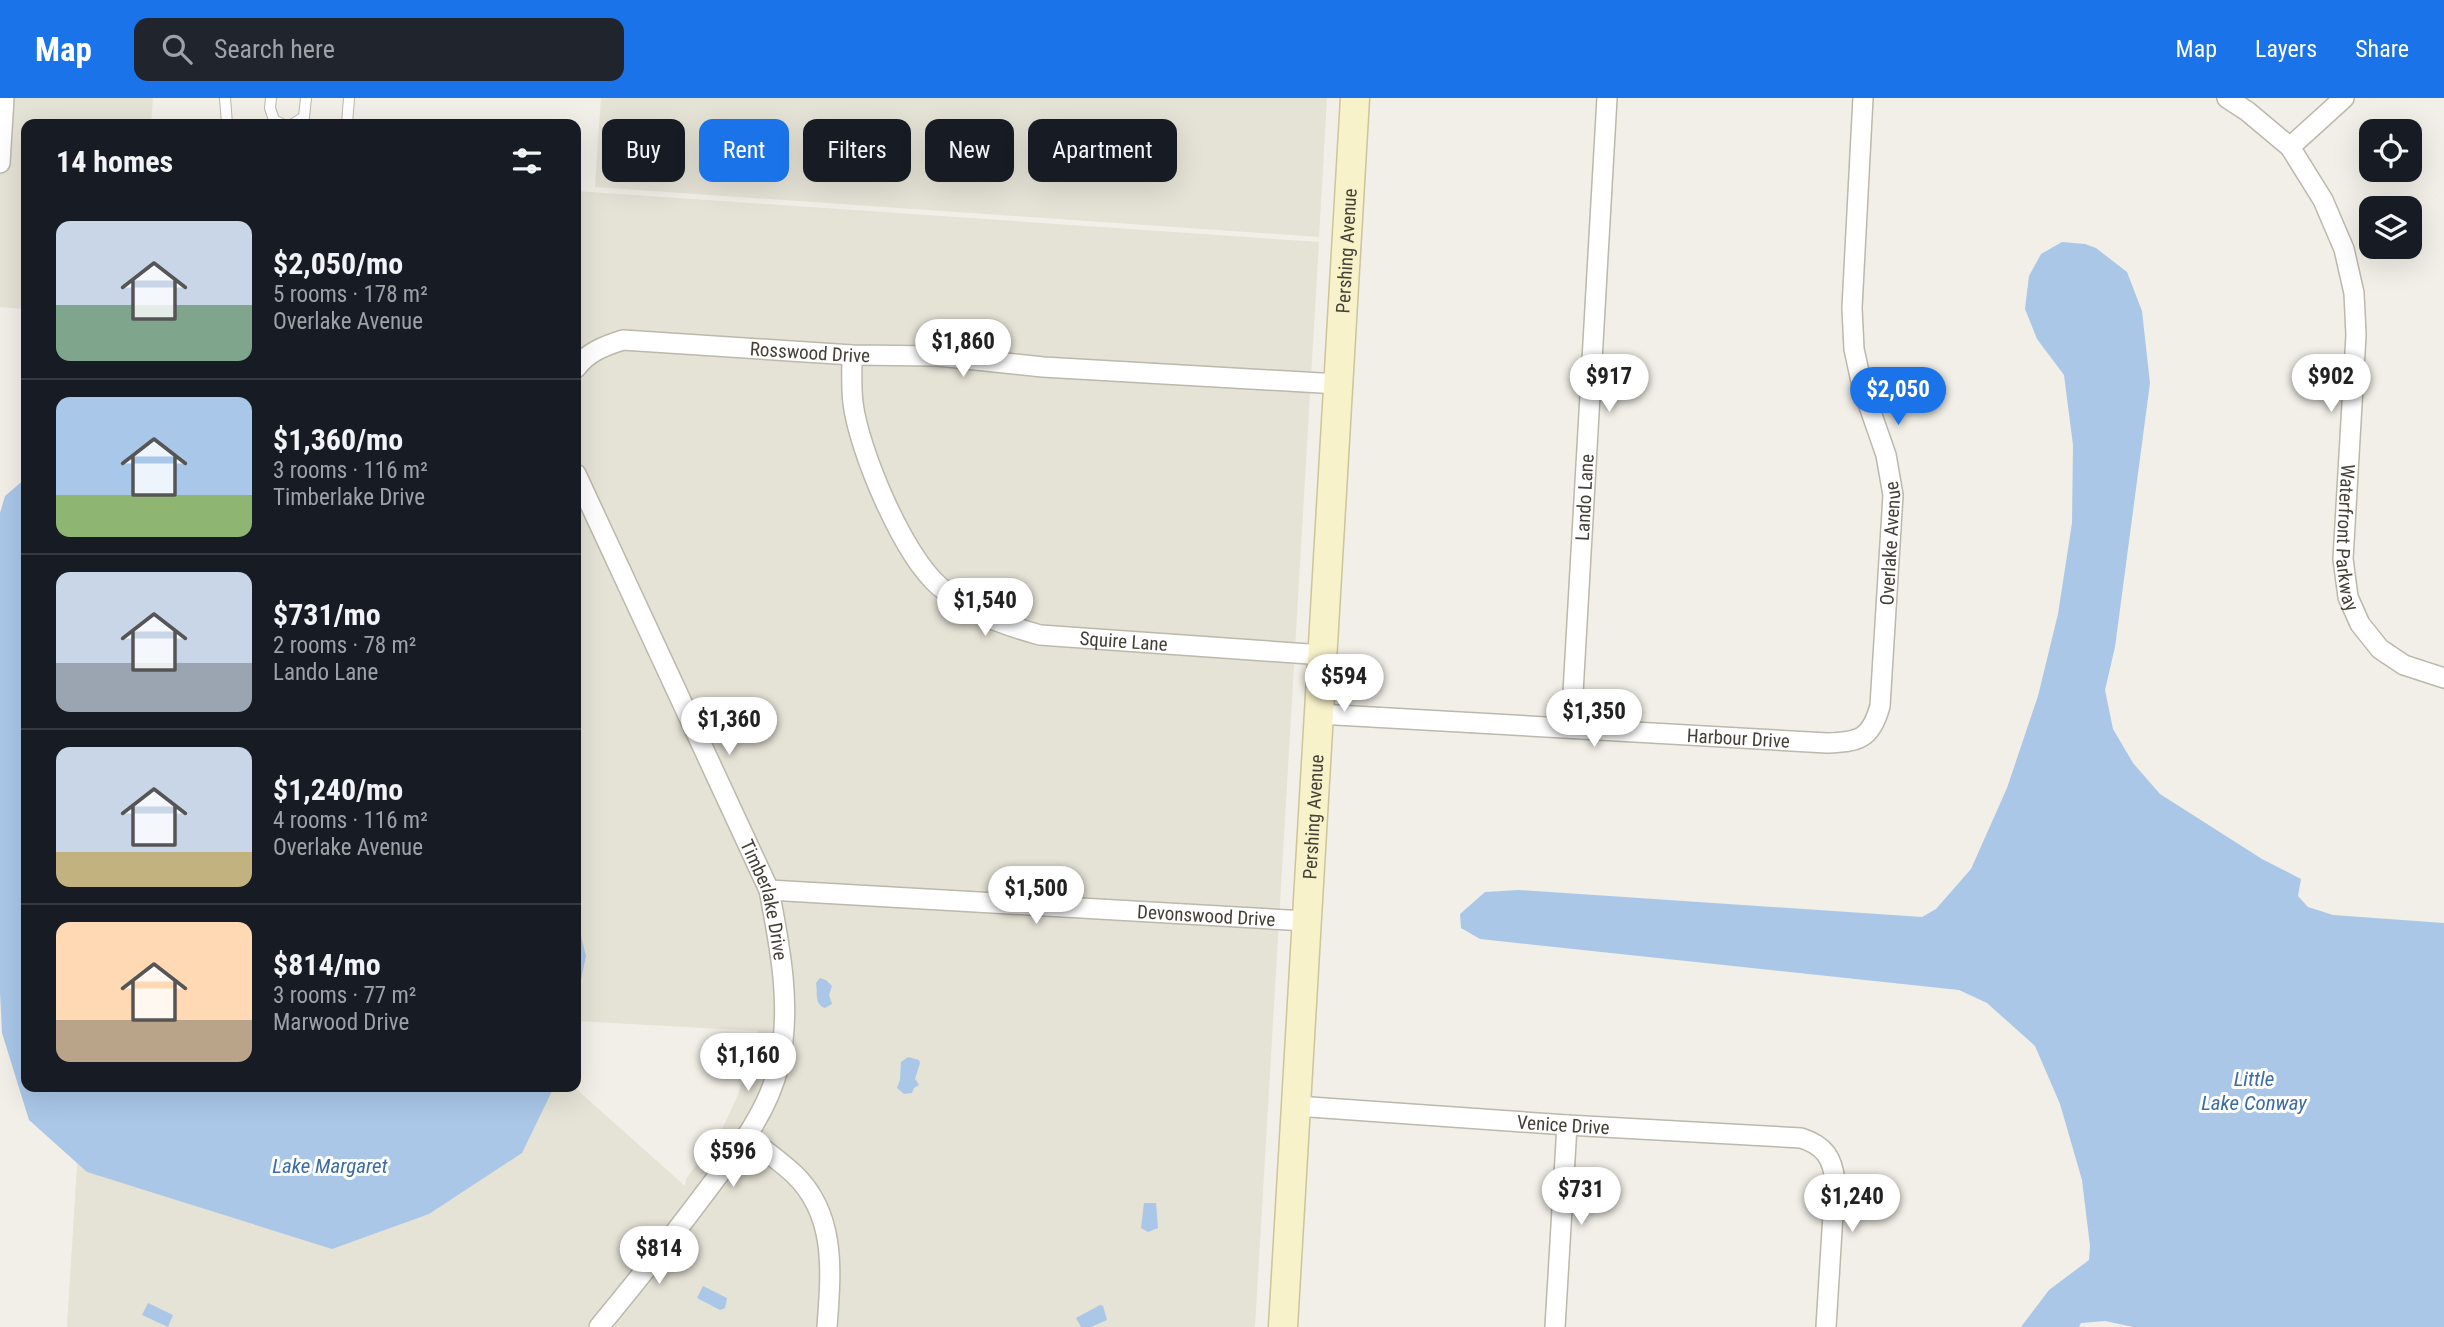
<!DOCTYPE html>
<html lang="en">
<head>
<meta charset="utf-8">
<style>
	:root { --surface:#171b24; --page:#20242c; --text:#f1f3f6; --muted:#9ea1a6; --line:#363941; --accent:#1a73e8 }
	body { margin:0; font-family:"Roboto Condensed",sans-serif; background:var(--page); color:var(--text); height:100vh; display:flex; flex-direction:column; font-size:26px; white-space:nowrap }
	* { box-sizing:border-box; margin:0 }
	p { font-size:23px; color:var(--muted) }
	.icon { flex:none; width:38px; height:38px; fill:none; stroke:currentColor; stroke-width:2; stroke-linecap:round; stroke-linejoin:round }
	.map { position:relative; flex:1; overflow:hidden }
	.details { position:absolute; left:21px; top:21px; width:560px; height:973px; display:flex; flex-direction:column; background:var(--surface); border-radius:14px; box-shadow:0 7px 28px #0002 }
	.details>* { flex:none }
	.hud { position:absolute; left:602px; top:21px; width:665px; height:63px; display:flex; gap:14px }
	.buttons { position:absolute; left:2359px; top:21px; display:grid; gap:14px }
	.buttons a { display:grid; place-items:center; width:63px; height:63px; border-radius:14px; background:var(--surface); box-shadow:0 7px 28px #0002; font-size:35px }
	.price { position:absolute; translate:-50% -60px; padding:0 16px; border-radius:24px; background:#fff; color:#222; font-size:23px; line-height:46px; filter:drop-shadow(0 2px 4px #0008) }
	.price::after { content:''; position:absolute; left:50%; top:42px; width:21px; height:16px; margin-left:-10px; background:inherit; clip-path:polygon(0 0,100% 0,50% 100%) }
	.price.on { background:var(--accent); color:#fff }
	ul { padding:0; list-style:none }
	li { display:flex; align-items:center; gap:21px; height:175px; padding:0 35px }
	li+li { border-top:2px solid var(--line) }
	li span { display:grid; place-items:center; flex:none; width:196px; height:140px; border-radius:14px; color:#555 }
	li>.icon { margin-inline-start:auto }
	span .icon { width:84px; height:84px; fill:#fffc; stroke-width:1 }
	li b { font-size:30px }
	h2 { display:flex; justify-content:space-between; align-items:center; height:84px; padding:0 35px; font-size:30px }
	.tag { padding:0 24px; border-radius:14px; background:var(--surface); box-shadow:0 7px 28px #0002; font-size:24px; line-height:63px }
	.tag.on { background:var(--accent); color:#fff }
	header { display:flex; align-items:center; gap:42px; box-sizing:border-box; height:98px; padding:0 35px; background:var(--accent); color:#fff }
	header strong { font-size:33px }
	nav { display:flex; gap:38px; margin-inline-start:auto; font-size:24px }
	.search { width:490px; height:63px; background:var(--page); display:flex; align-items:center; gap:18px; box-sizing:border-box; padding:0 24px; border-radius:14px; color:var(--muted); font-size:26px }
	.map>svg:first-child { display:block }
	.residential { fill:#e5e2d6 }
	.water { fill:#aac7e8 }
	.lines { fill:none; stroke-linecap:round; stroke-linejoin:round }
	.lane-casing { stroke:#bcb8ab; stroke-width:12 }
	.street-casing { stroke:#bcb8ab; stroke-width:22 }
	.secondary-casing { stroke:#ccc49b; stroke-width:31 }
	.lane { stroke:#fff; stroke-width:10 }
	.street { stroke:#fff; stroke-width:19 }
	.secondary { stroke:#f8f2ca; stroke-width:28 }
	.labels { text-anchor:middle; stroke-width:6; stroke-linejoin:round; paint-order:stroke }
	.street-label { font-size:19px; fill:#444037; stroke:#fff }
	.water-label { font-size:21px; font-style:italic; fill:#3c6ca3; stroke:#fff }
</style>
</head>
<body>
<header>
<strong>Map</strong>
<div class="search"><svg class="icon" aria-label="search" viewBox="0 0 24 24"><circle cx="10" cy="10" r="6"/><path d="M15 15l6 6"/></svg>Search here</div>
<nav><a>Map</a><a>Layers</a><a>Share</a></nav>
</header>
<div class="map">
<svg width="2444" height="1229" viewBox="0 0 2444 1229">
	<rect width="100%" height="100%" fill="#f1efe7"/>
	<g class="residential">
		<path d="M0,0H153L151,26H26V211L0,209Z"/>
		<path d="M601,0H1327L1319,139L595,89Z"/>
		<path d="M576,93L1319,144L1255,1229H67L82,989H574L685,1088L686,1081L722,1031L738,997L758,933L576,923Z"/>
	</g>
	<g class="water">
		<path d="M2062,144L2085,146L2096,150L2127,174L2142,213L2150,285L2115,549L2105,592L2113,631L2133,665L2160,696L2262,761L2301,781L2298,798L2308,809L2333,817L2444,825V1229H2133L2105,1223L2081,1225L2079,1229H2021L2049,1192L2089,1162L2090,1148L2082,1082L2060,1006L2035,948L1987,905L1959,892L1480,841L1461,830L1460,816L1485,794L1519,792L1922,819L1936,811L1971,771L2007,690L2038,598L2058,516L2072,425L2073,347L2064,277L2037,241L2025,211L2029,178L2041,156Z"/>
		<path d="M26,380V989H554L522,1055L429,1116L332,1151L87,1074L29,1022L2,935L0,894V415L5,398Z"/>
		<path d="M576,819L586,858L576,906Z"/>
		<path d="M820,880L826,882L832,888L829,897L832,906L825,910C814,906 818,895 816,885Z"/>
		<path d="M908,959L919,962L920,965L915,981L919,987L914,990L912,995L904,996L897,990L900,982L901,964Z"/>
		<path d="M1144,1105H1156L1158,1130L1148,1134L1141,1130Z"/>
		<path d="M703,1188L727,1200L725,1210L720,1212L697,1200Z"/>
		<path d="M148,1205L173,1217L168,1229L142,1217Z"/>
		<path d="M1100,1207L1103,1208L1107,1222L1091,1229H1081L1076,1220Z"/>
	</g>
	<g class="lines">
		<g class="lane-casing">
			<g id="lane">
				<path d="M225,0L227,26"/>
				<path d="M271,0L270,10L274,22L282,26"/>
				<path d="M293,26L304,19L306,0"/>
				<path d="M347,26L349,0"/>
			</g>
		</g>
		<g class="street-casing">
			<g id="street">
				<path id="s1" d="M2227,0L2247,13L2290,49L2323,102L2344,151L2354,195L2356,237L2343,461L2348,499L2360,526L2380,551L2404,567L2444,580"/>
				<path d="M2290,49L2344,0"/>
				<path d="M0,65L4,0"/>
				<path id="s2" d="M852,257C852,273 851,290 853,305C859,353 903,457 939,488C968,514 1003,527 1040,537L1323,557"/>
				<path id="s3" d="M576,270C588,254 604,248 623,242L852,257L938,258L1043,269L1338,286"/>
				<path id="s4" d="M576,376L769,792C780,849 792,909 779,967C768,1014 737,1053 708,1091C673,1138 636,1184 599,1229"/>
				<path id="s5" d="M1319,616L1827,645C1859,644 1871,641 1880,608L1893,397L1886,357L1862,288L1854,251L1852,210L1863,0"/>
				<path id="s6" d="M1571,630L1607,0"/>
				<path id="s7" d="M769,792L1306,823"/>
				<path id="s8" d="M1296,1008L1567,1027L1801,1040C1824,1047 1833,1060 1835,1084L1826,1229"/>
				<path d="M748,1039C763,1051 780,1063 794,1076C837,1117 831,1175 827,1229"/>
				<path d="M1555,1229L1567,1027"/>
			</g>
		</g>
		<g class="secondary-casing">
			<g id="secondary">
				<path id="s9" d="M1283,1229L1355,0"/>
			</g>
		</g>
		<use href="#lane" class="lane"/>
		<use href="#street" class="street"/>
		<use href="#secondary" class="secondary"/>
	</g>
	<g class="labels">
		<g class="street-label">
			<text dy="7" stroke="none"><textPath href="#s9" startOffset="1078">Pershing Avenue</textPath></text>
			<text dy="7" stroke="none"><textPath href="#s3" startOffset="243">Rosswood Drive</textPath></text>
			<text dy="7" stroke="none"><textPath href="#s6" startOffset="231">Lando Lane</textPath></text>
			<text dy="7" stroke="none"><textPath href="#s1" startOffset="486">Waterfront Parkway</textPath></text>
			<text dy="7" stroke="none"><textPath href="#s5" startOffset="744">Overlake Avenue</textPath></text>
			<text dy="7" stroke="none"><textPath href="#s2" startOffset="450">Squire Lane</textPath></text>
			<text dy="7" stroke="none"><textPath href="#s5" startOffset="420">Harbour Drive</textPath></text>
			<text dy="7" stroke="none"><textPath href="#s9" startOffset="511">Pershing Avenue</textPath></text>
			<text dy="7" stroke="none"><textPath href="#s4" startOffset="467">Timberlake Drive</textPath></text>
			<text dy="7" stroke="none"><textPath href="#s7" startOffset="438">Devonswood Drive</textPath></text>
			<text dy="7" stroke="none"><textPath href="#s8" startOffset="268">Venice Drive</textPath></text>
		</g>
		<g class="water-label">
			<text x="2254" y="988">Little<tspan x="2254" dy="24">Lake Conway</tspan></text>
			<text x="330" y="1075">Lake Margaret</text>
		</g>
	</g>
</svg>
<div class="buttons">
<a><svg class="icon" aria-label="locate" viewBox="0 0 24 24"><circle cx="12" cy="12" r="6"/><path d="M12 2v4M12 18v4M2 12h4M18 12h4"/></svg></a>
<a><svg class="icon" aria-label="layers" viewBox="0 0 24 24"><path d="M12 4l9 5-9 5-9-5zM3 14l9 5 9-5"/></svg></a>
</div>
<b class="price" style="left:963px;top:281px">$1,860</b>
<b class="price" style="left:1609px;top:316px">$917</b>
<b class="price" style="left:2331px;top:316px">$902</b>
<b class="price on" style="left:1898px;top:329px">$2,050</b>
<b class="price" style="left:985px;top:540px">$1,540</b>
<b class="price" style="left:1344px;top:616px">$594</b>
<b class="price" style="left:1594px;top:651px">$1,350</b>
<b class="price" style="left:729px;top:659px">$1,360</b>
<b class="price" style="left:1036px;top:828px">$1,500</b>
<b class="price" style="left:748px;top:995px">$1,160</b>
<b class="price" style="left:733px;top:1091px">$596</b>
<b class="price" style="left:1581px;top:1129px">$731</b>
<b class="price" style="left:1852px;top:1136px">$1,240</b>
<b class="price" style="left:659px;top:1188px">$814</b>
<div class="hud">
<a class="tag">Buy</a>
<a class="tag on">Rent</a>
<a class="tag">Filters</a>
<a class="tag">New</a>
<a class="tag">Apartment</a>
</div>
<section class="details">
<h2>14 homes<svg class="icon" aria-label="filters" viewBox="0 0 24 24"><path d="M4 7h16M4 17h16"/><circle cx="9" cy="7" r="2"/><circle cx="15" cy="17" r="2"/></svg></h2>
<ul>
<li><span style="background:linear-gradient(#c9d6e8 60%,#7fa58c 0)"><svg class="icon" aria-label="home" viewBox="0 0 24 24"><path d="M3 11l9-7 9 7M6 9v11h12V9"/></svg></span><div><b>$2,050/mo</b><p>5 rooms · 178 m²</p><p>Overlake Avenue</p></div></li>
<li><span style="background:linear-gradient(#a9c7e8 70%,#8fb573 0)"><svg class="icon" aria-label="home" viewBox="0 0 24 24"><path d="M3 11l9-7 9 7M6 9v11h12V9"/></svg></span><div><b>$1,360/mo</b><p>3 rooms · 116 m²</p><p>Timberlake Drive</p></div></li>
<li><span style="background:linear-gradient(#c9d6e8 65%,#9aa5b1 0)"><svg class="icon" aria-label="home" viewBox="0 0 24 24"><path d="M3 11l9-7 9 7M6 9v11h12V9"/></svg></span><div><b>$731/mo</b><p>2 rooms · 78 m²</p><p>Lando Lane</p></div></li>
<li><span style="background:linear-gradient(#c9d6e8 75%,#c2b280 0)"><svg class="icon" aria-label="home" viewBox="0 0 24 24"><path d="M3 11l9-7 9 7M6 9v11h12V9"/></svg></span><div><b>$1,240/mo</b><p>4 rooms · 116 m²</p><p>Overlake Avenue</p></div></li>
<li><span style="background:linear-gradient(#ffd9b3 70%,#b9a48a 0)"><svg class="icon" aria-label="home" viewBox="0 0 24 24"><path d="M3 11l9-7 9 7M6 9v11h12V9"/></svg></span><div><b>$814/mo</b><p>3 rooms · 77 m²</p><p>Marwood Drive</p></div></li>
</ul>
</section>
</div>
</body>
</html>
